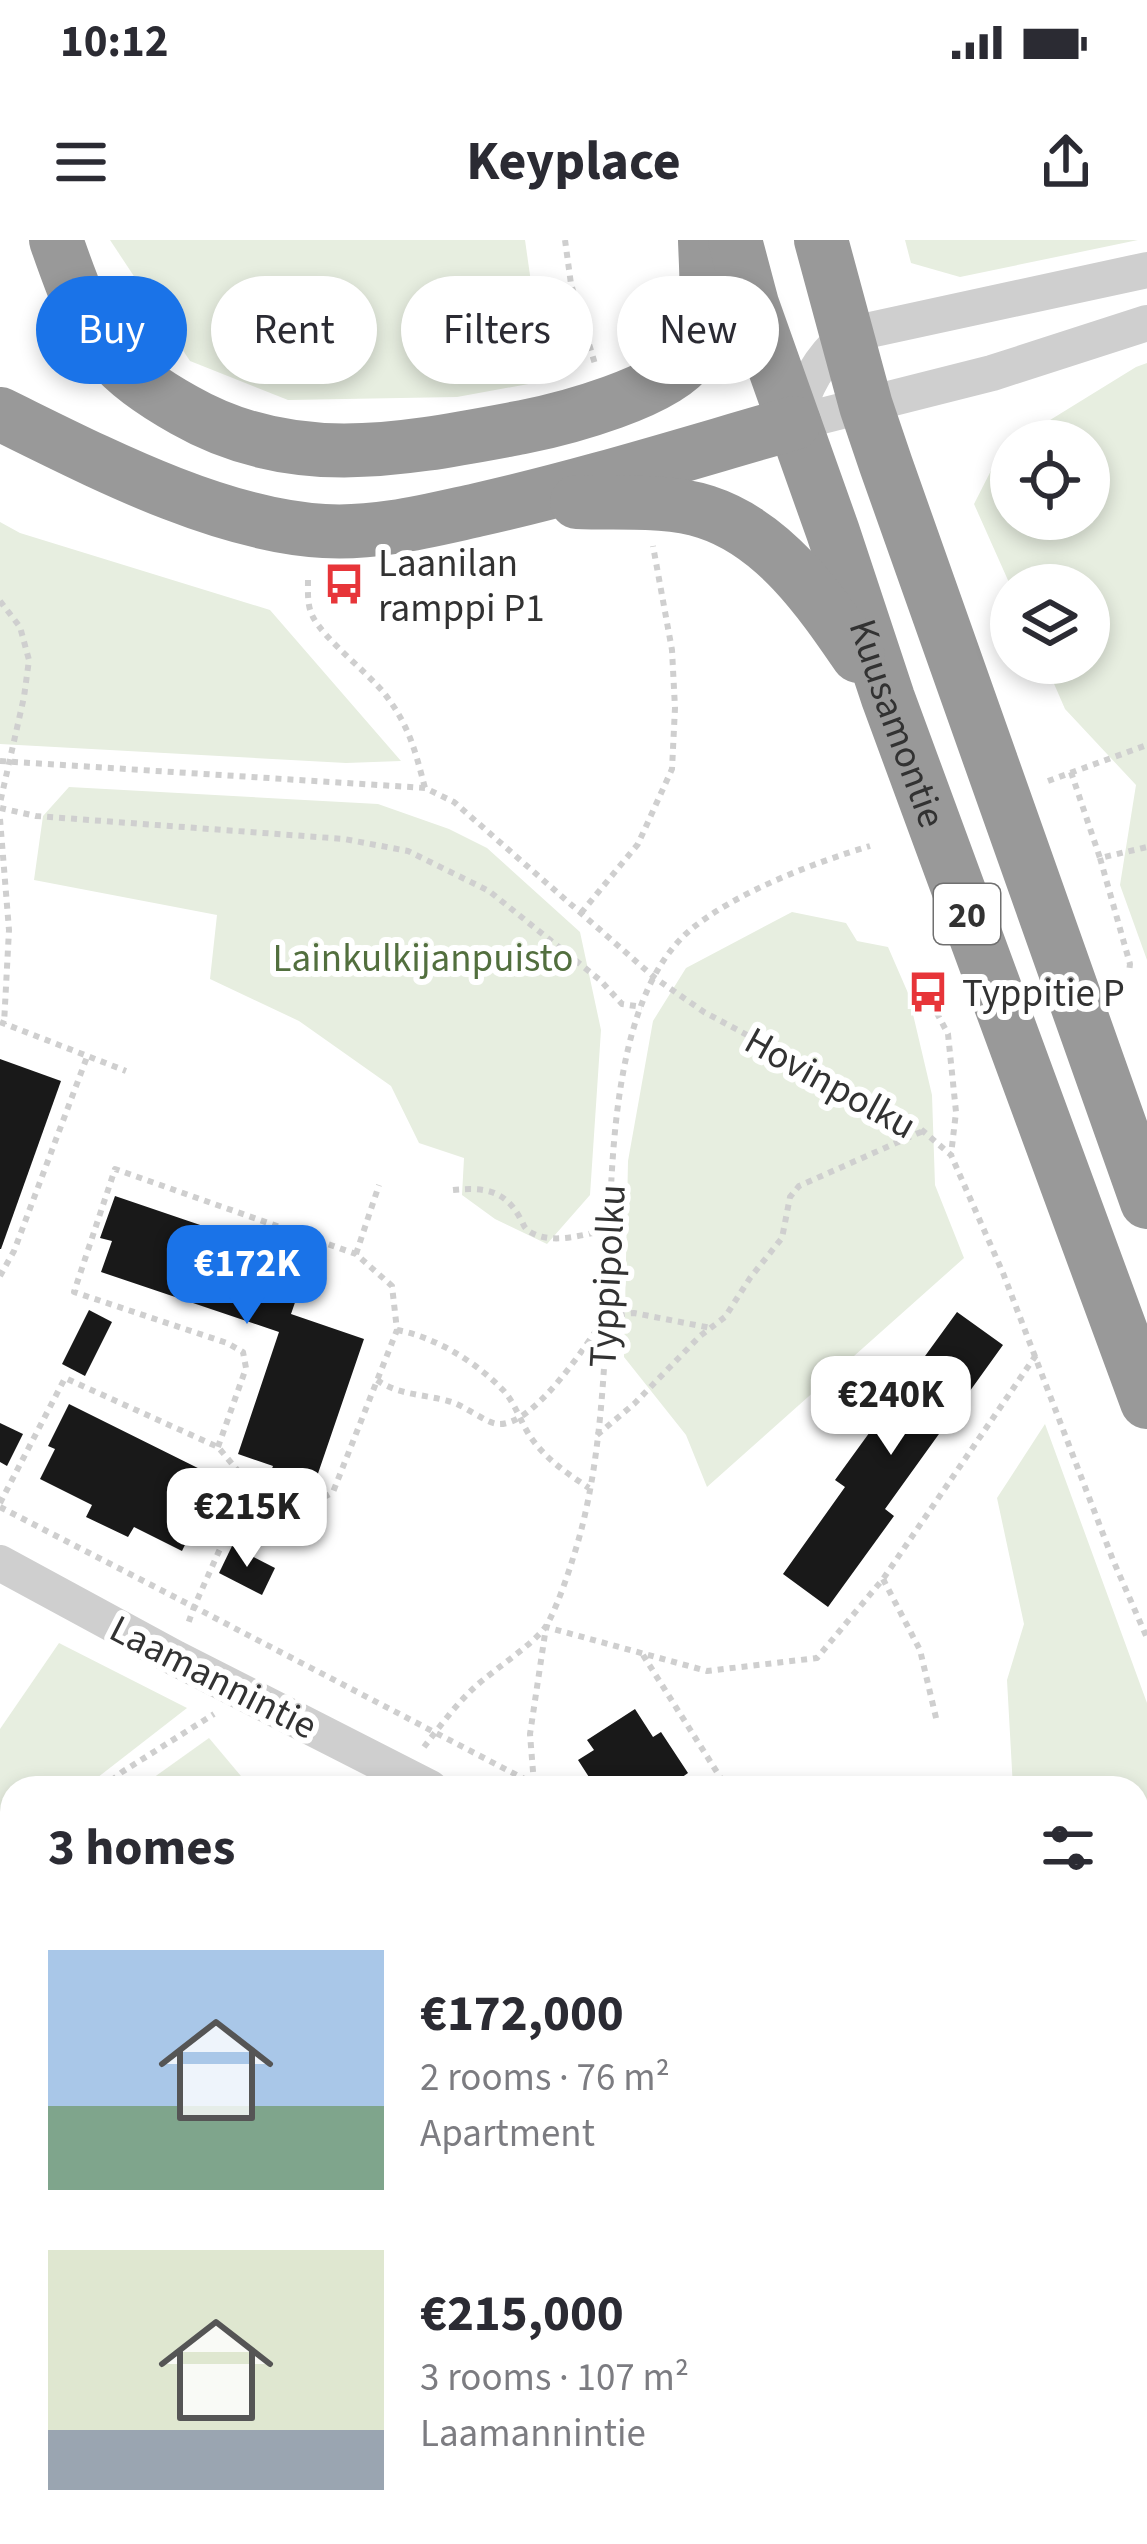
<!DOCTYPE html>
<html lang="en">
<head>
<meta charset="utf-8">
<style>
	:root { --surface:#fff; --page:#f7f7f7; --text:#2b2b33; --muted:#7c7c81; --accent:#1a73e8 }
	body { margin:0; font-family:"Source Sans 3",sans-serif; background:var(--page); color:var(--text); height:100vh; display:flex; flex-direction:column; font-size:45px; white-space:nowrap }
	* { box-sizing:border-box; margin:0 }
	p { font-size:39px; color:var(--muted) }
	.icon { flex:none; width:66px; height:66px; fill:none; stroke:currentColor; stroke-width:2; stroke-linecap:round; stroke-linejoin:round }
	.map { position:relative; flex:1; overflow:hidden }
	.details { position:absolute; left:0px; top:1536px; width:1149px; height:768px; display:flex; flex-direction:column; background:var(--surface); border-radius:36px 36px 0 0; box-shadow:0 6px 18px #0003 }
	.details>* { flex:none }
	.guide { position:absolute; left:36px; top:36px; width:1077px; height:108px; display:flex; gap:24px }
	.buttons { position:absolute; left:990px; top:180px; display:grid; gap:24px }
	.buttons a { display:grid; place-items:center; width:120px; height:120px; border-radius:50%; background:var(--surface); box-shadow:0 6px 18px #0003; font-size:60px }
	.price { position:absolute; translate:-50% -102px; padding:0 27px; border-radius:24px; background:#fff; color:#222; font-size:39px; line-height:78px; filter:drop-shadow(0 3px 6px #0008) }
	.price::after { content:''; position:absolute; left:50%; top:72px; width:36px; height:27px; margin-left:-18px; background:inherit; clip-path:polygon(0 0,100% 0,50% 100%) }
	.price.current { background:var(--accent); color:#fff }
	ul { padding:0; list-style:none }
	li { display:flex; align-items:center; gap:36px; height:300px; padding:0 48px }
	li span { display:grid; place-items:center; flex:none; width:336px; height:240px; border-radius:0px; color:#555 }
	li>.icon { margin-inline-start:auto }
	span .icon { width:144px; height:144px; fill:#fffc; stroke-width:1 }
	li b { font-size:51px }
	h2 { display:flex; justify-content:space-between; align-items:center; height:144px; padding:0 48px; font-size:51px }
	.pill { padding:0 42px; border-radius:54px; background:var(--surface); box-shadow:0 6px 18px #0003; font-size:42px; line-height:108px }
	.pill.current { background:var(--accent); color:#fff }
	.status { display:flex; justify-content:space-between; align-items:center; height:84px; padding:0 60px; background:var(--surface); direction:ltr }
	.status svg { height:33px; fill:currentColor }
	header { display:flex; justify-content:space-between; align-items:center; height:156px; padding:0 48px; background:var(--surface); font-size:54px; font-weight:700 }
	.map>svg:first-child { display:block }
	.green { fill:#e7eee0 }
	.building { fill:#191919 }
	.lines { fill:none; stroke-linecap:round; stroke-linejoin:round }
	.path { stroke:#cfcfcf; stroke-width:6; stroke-dasharray:6 6; stroke-linecap:butt }
	.minor { stroke:#cfcfcf; stroke-width:36 }
	.highway { stroke:#999; stroke-width:54 }
	.labels { text-anchor:middle; stroke-width:12; stroke-linejoin:round; paint-order:stroke }
	.shield { fill:#fff; stroke:#707070; stroke-width:3 }
	.shield-label { font-size:36px; font-weight:bold; fill:#323232 }
	.poi-label { font-size:39px; fill:#323232; stroke:#fff; text-anchor:start }
	.street-label { font-size:39px; fill:#323232; stroke:#fff }
	.park-label { font-size:39px; fill:#526f3e; stroke:#fff }
</style>
</head>
<body>
<div class="status"><b>10:12</b><svg viewBox="0 0 49 12"><path d="M0 12V9h3v3zM5 12V6h3v6zM10 12V3h3v9zM15 12V0h3v12zM26 1h20v11H26zM47 4h2v5h-2z"/></svg></div>
<header><svg class="icon" aria-label="menu" viewBox="0 0 24 24"><path d="M4 6h16M4 12h16M4 18h16"/></svg>Keyplace<svg class="icon" aria-label="share" viewBox="0 0 24 24"><path d="M12 15V3M7 8l5-5 5 5M5 13v7h14v-7"/></svg></header>
<div class="map">
<svg width="1147" height="2304" viewBox="0 0 1147 2304">
	<rect width="100%" height="100%" fill="#fff"/>
	<g class="green">
		<path d="M110,0H525L545,141L457,157L288,160L190,121Z"/>
		<path d="M905,0H1138L960,37L911,23Z"/>
		<path d="M1147,123V720L1120,645L1136,545L1065,469L1045,423H1089V345L1011,347L974,264L1002,209L1011,204V279H1089V201H1016L1136,127Z"/>
		<path d="M0,282L20,293L270,370L401,521L346,523L0,504Z"/>
		<path d="M69,547L378,564L449,589L487,608L580,692L601,790L590,955L547,1004L495,979L462,955L464,918L419,903L391,846L299,781L210,739L217,675L34,640L43,576Z"/>
		<path d="M792,672L846,683L857,701L888,707L908,753L932,855L935,945L964,1018L707,1247L686,1195L624,1117L628,921L653,781L686,728Z"/>
		<path d="M1045,1184L1147,1463V2304H576L577,2292H1137V1548H1013L1007,1440L1024,1384L997,1258Z"/>
		<path d="M59,1403L187,1468L84,1548H12V1604L0,1614V1489Z"/>
		<path d="M209,1498L251,1548H139Z"/>
		<path d="M12,1639V1872L0,1896V1647Z"/>
		<path d="M0,2149L12,2158V2292H202L219,2304H0Z"/>
		<path d="M330,2292H535L530,2304H322Z"/>
	</g>
	<g class="building">
		<path d="M0,819L61,841L1,1009H0Z"/>
		<path d="M115,956L309,1022L291,1074L364,1099L312,1251L269,1236L273,1226L238,1214L279,1092L101,1032L112,1001L100,998Z"/>
		<path d="M89,1070L112,1082L85,1136L62,1124Z"/>
		<path d="M957,1072L1003,1105L885,1269L894,1276L828,1367L783,1334L845,1247L835,1240Z"/>
		<path d="M69,1164L226,1242L207,1279L199,1276L182,1311L134,1287L128,1297L86,1277L92,1265L40,1239L55,1209L48,1206Z"/>
		<path d="M0,1183L23,1194L7,1226L0,1222Z"/>
		<path d="M232,1306L275,1328L262,1355L219,1333Z"/>
		<path d="M635,1469L653,1497L661,1492L688,1533L681,1538L687,1548H596L578,1520L594,1510L587,1500Z"/>
		<path d="M12,2020V2081L0,2072V2036Z"/>
	</g>
	<g class="lines">
		<g class="path">
			<path d="M565,0L571,44L595,124"/>
			<path d="M308,340C308,353 307,366 313,377C325,400 366,431 384,453C409,485 415,510 425,548"/>
			<path d="M0,361L20,387L29,420L24,457L0,563"/>
			<path d="M0,521L425,548L454,562L655,738L704,772L916,885L951,915L1003,1033L1113,1320L1147,1398"/>
			<path d="M1071,532L1100,618L1147,607"/>
			<path d="M1048,541L1147,505"/>
			<path d="M0,568L36,576L344,599L408,611L489,651L600,740L622,764L642,767"/>
			<path d="M0,579L9,690L4,784"/>
			<path d="M1100,618L1130,724L1129,732"/>
			<path d="M581,673L638,604L672,529L675,468L672,410L653,306"/>
			<path d="M931,762L948,794L956,872L951,915"/>
			<path d="M0,782L126,831"/>
			<path d="M453,950C484,947 505,950 520,978C525,986 523,988 532,993C554,1005 586,994 610,989"/>
			<path d="M356,1014L379,945"/>
			<path d="M0,1036L14,1011L87,817"/>
			<path d="M397,1090C435,1097 476,1122 503,1150C516,1164 521,1184 532,1199C547,1220 568,1234 589,1248"/>
			<path d="M377,1140C398,1155 423,1154 448,1161C465,1165 485,1183 498,1184C535,1186 587,1103 607,1075L634,1073L711,1088"/>
			<path d="M597,1195L634,1164L700,1096L725,1077L750,1038L782,998L790,957L799,946L923,891"/>
			<path d="M218,1207L246,1128L243,1112L227,1103L74,1052L115,929L356,1014L392,1046L397,1090L333,1252C305,1270 278,1254 249,1244L194,1367L534,1544L536,1548"/>
			<path d="M0,1263L65,1138L218,1207L249,1244"/>
			<path d="M0,1267L194,1367L188,1384"/>
			<path d="M883,1339L920,1410L937,1482"/>
			<path d="M643,1415L727,1548"/>
			<path d="M424,1507C440,1486 457,1463 477,1445C494,1430 536,1402 546,1386C555,1372 568,1335 573,1318C598,1242 603,1154 607,1074C612,967 602,767 689,691C734,653 813,623 870,606"/>
			<path d="M534,1544L530,1494L546,1387L707,1431L817,1418L883,1339L1036,1115"/>
			<path d="M102,1548L122,1532L214,1474"/>
			<path d="M0,1632L12,1622"/>
			<path d="M1137,1823L1147,1834"/>
			<path d="M626,2292V2304"/>
			<path d="M753,2292L767,2304"/>
			<path d="M21,2304L30,2292"/>
			<path d="M474,2304L492,2292"/>
			<path d="M561,2304L564,2292"/>
		</g>
		<g class="minor">
			<path d="M1147,30L847,95C819,119 804,147 794,183L992,133L1147,83"/>
			<path d="M0,1323L175,1418L430,1548"/>
			<path d="M242,2302L249,2292"/>
		</g>
		<g class="highway">
			<path d="M56,0C70,40 84,82 111,115C130,138 159,156 184,170C294,233 405,209 523,187C564,179 666,152 690,117C712,84 706,37 705,0"/>
			<path id="s1" d="M735,0L752,64L833,292L888,458L1147,1162"/>
			<path d="M821,0L866,166L886,225L1147,962"/>
			<path d="M0,174C96,221 217,285 324,291C377,294 427,281 477,270C584,246 689,213 794,183"/>
			<path d="M577,262C619,264 666,259 706,272C774,294 819,359 858,416"/>
		</g>
	</g>
	<defs>
		<g id="bus-bare" transform="scale(3.24)"><path d="M-5-6H5V4H4V6H2V4H-2V6H-4V4H-5ZM-3.5-4V0h7V-4ZM-3.5 1.2v1.5H-2V1.2ZM2 1.2v1.5H3.5V1.2Z" fill="#e73539" stroke="#fff" stroke-width="2.5" paint-order="stroke"/></g>
	</defs>
	<g fill-rule="evenodd">
		<use href="#bus-bare" x="344" y="344"/>
		<use href="#bus-bare" x="928" y="752"/>
	</g>
	<g class="labels">
		<rect class="shield" x="934" y="644" width="66" height="60" rx="9"/>
		<g class="shield-label">
			<text x="967" y="687">20</text>
		</g>
		<g class="poi-label">
			<text x="378" y="336">Laanilan<tspan x="378" dy="45">ramppi P1</tspan></text>
			<text x="962" y="766">Typpitie P</text>
		</g>
		<g class="street-label">
			<text dy="14" stroke="none"><textPath href="#s1" startOffset="510">Kuusamontie</textPath></text>
			<text transform="translate(831 842) rotate(29)" y="14">Hovinpolku</text>
			<text transform="translate(606 1036) rotate(-87)" y="14">Typpipolku</text>
			<text transform="translate(214 1436) rotate(27)" y="14">Laamannintie</text>
		</g>
		<g class="park-label">
			<text x="423" y="731">Lainkulkijanpuisto</text>
		</g>
	</g>
</svg>
<div class="buttons">
<a><svg class="icon" aria-label="locate" viewBox="0 0 24 24"><circle cx="12" cy="12" r="6"/><path d="M12 2v4M12 18v4M2 12h4M18 12h4"/></svg></a>
<a><svg class="icon" aria-label="layers" viewBox="0 0 24 24"><path d="M12 4l9 5-9 5-9-5zM3 14l9 5 9-5"/></svg></a>
</div>
<b class="price current" style="left:247px;top:1087px">€172K</b>
<b class="price" style="left:891px;top:1218px">€240K</b>
<b class="price" style="left:247px;top:1330px">€215K</b>
<div class="guide">
<a class="pill current">Buy</a>
<a class="pill">Rent</a>
<a class="pill">Filters</a>
<a class="pill">New</a>
</div>
<section class="details">
<h2>3 homes<svg class="icon" aria-label="filters" viewBox="0 0 24 24"><path d="M4 7h16M4 17h16"/><circle cx="9" cy="7" r="2"/><circle cx="15" cy="17" r="2"/></svg></h2>
<ul>
<li><span style="background:linear-gradient(#a9c7e8 65%,#7fa58c 0)"><svg class="icon" aria-label="home" viewBox="0 0 24 24"><path d="M3 11l9-7 9 7M6 9v11h12V9"/></svg></span><div><b>€172,000</b><p>2 rooms · 76 m²</p><p>Apartment</p></div></li>
<li><span style="background:linear-gradient(#dfe7d0 75%,#9aa5b1 0)"><svg class="icon" aria-label="home" viewBox="0 0 24 24"><path d="M3 11l9-7 9 7M6 9v11h12V9"/></svg></span><div><b>€215,000</b><p>3 rooms · 107 m²</p><p>Laamannintie</p></div></li>
</ul>
</section>
</div>
</body>
</html>
